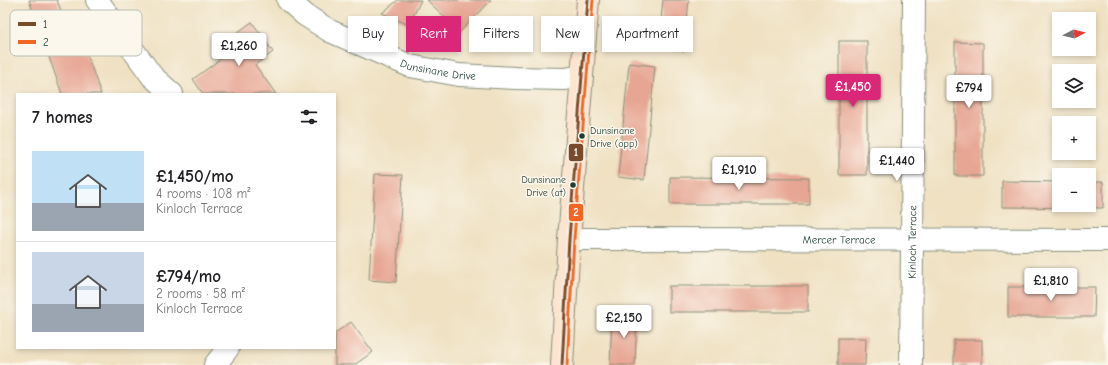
<!DOCTYPE html>
<html lang="en">
<head>
<meta charset="utf-8">
<style>
	:root { --surface:#fff; --page:#f2f2f2; --text:#202124; --muted:#757577; --line:#e0e0e0; --accent:#db2777 }
	body { margin:0; font-family:"Comic Neue",sans-serif; background:var(--page); color:var(--text); height:100vh; display:flex; flex-direction:column; font-size:15px; white-space:nowrap }
	* { box-sizing:border-box; margin:0 }
	p { font-size:13px; color:var(--muted) }
	.icon { flex:none; width:22px; height:22px; fill:none; stroke:currentColor; stroke-width:2; stroke-linecap:round; stroke-linejoin:round }
	.map { position:relative; flex:1; overflow:hidden }
	.drawer { position:absolute; left:16px; top:93px; width:320px; height:256px; display:flex; flex-direction:column; background:var(--surface); border-radius:0px; box-shadow:0 2px 6px #0003 }
	.drawer>* { flex:none }
	.banner { position:absolute; left:348px; top:16px; width:380px; height:36px; display:flex; gap:8px }
	.needle { width:26px; rotate:83deg }
	.buttons { position:absolute; left:1052px; top:12px; display:grid; gap:8px }
	.buttons a { display:grid; place-items:center; width:44px; height:44px; border-radius:0px; background:var(--surface); box-shadow:0 2px 6px #0003; font-size:20px }
	.price { position:absolute; translate:-50% -34px; padding:0 9px; border-radius:4px; background:#fff; color:#222; font-size:13px; line-height:26px; filter:drop-shadow(0 1px 2px #0008) }
	.price::after { content:''; position:absolute; left:50%; top:24px; width:12px; height:9px; margin-left:-6px; background:inherit; clip-path:polygon(0 0,100% 0,50% 100%) }
	.price.active { background:var(--accent); color:#fff }
	ul { padding:0; list-style:none }
	li { display:flex; align-items:center; gap:12px; height:100px; padding:0 16px }
	li+li { border-top:1px solid var(--line) }
	li span { display:grid; place-items:center; flex:none; width:112px; height:80px; border-radius:0px; color:#555 }
	li>.icon { margin-inline-start:auto }
	span .icon { width:48px; height:48px; fill:#fffc; stroke-width:1 }
	li b { font-size:17px }
	h2 { display:flex; justify-content:space-between; align-items:center; height:48px; padding:0 16px; font-size:17px }
	.tag { padding:0 14px; border-radius:0px; background:var(--surface); box-shadow:0 2px 6px #0003; font-size:14px; line-height:36px }
	.tag.active { background:var(--accent); color:#fff }
	.map>svg:first-child { display:block }
	.building { fill:#e7a593 }
	.lines { fill:none; stroke-linecap:round; stroke-linejoin:round }
	.street-casing { stroke:#878f7b; stroke-width:24 }
	.secondary-casing { stroke:#878f7b; stroke-width:24 }
	.street { stroke:#fff; stroke-width:22 }
	.secondary { stroke:#fce5d0; stroke-width:22 }
	.bus-1-casing { stroke:#fbf7ec; stroke-width:6 }
	.bus-2-casing { stroke:#fbf7ec; stroke-width:6 }
	.bus-1 { stroke:#7a4b2a; stroke-width:3 }
	.bus-2 { stroke:#f26522; stroke-width:3 }
	.bus-dot { fill:#1f3d34; stroke:#fbf7ec; stroke-width:1.5 }
	.labels { text-anchor:middle; stroke-width:3; stroke-linejoin:round; paint-order:stroke }
	.bus-label { font-size:10px; fill:#1f3d34; stroke:#fbf7ec; text-anchor:start }
	.street-label { font-size:11px; fill:#1f3d34; stroke:#fbf7ec }
	.key { fill:#fbf7ec; stroke:#b9bfb5; stroke-width:1 }
	.key-label { font-size:11px; fill:#1f3d34 }
	.line-badge { stroke:#fbf7ec; stroke-width:1.5 }
	.badge-label { font-size:11px; text-anchor:middle; font-weight:bold; fill:#fff }
</style>
</head>
<body>
<div class="map">
<svg width="1108" height="365" viewBox="0 0 1108 365">
	<rect width="100%" height="100%" fill="#fbf7ec"/>
	<filter id="ink" filterUnits="userSpaceOnUse"><feTurbulence type="fractalNoise" baseFrequency=".025" numOctaves="2"/><feDisplacementMap in="SourceGraphic" scale="8" xChannelSelector="R" yChannelSelector="G"/><feConvolveMatrix kernelMatrix="1 2 1 2 8 2 1 2 1" color-interpolation-filters="sRGB"/></filter>
	<filter id="wash" filterUnits="userSpaceOnUse"><feTurbulence type="fractalNoise" baseFrequency=".012" numOctaves="4" result="noise"/><feDisplacementMap in="SourceGraphic" scale="16" xChannelSelector="R" yChannelSelector="G"/><feGaussianBlur stdDeviation="0.9" result="paint"/><feColorMatrix in="noise" values="0 0 0 0 0 0 0 0 0 0 0 0 0 0 0 0 0 1.4 0 .05"/><feComposite in="paint" operator="in"/></filter>
	<g filter="url(#wash)">
		<rect width="100%" height="100%" fill="#efe1c2"/>
		<g id="blocks">
			<g class="building">
				<path d="M29,0H57L75,49L84,46L101,94H62Z"/>
				<path d="M398,0H421L409,25L382,13Z"/>
				<path d="M427,0H491L460,32Z"/>
				<path d="M663,0H689L684,51L658,48Z"/>
				<path d="M252,22L273,52L255,65L276,94H203L193,79L233,50L227,40Z"/>
				<rect x="839" y="41" width="28" height="134"/>
				<path d="M955,42L983,43V176H955Z"/>
				<path d="M629,63L655,66L644,180L618,177Z"/>
				<path d="M375,174L403,175L396,282L369,280Z"/>
				<path d="M670,177L809,178V204H670Z"/>
				<path d="M1002,181L1059,182V205H1089V182H1103V208L1002,207Z"/>
				<rect x="669" y="286" width="139" height="26"/>
				<path d="M1008,287H1095L1094,317H1008Z"/>
				<path d="M612,313H637L635,365H610Z"/>
				<path d="M351,322L373,352L354,365H335V333Z"/>
				<path d="M838,338H866L865,365H838Z"/>
				<rect x="954" y="340" width="28" height="25"/>
			</g>
		</g>
	</g>
	<g filter="url(#ink)">
		<use href="#blocks" fill-opacity="0" stroke="#878f7b" stroke-width="1"/>
		<g class="lines">
			<g class="street-casing">
				<g id="street">
					<path d="M97,0L152,76L172,94"/>
					<path id="s1" d="M288,0L305,15L330,31L410,66L459,75L515,78L565,79L582,76"/>
					<path id="s2" d="M569,239L1108,240"/>
					<path d="M215,365L228,348"/>
					<path id="s3" d="M911,365L914,0"/>
				</g>
			</g>
			<g class="secondary-casing">
				<path id="secondary" d="M562,365L569,239L588,0"/>
			</g>
			<use href="#street" class="street"/>
			<use href="#secondary" class="secondary"/>
			<g class="bus-1-casing">
				<path id="bus-1" d="M562,365L569,239L588,0"/>
			</g>
			<g class="bus-2-casing">
				<path id="bus-2" d="M567,365L574,239L593,0"/>
			</g>
			<use href="#bus-1" class="bus-1"/>
			<use href="#bus-2" class="bus-2"/>
		</g>
	</g>
	<g class="bus-dot">
		<circle cx="582" cy="136" r="3.5"/>
		<circle cx="573" cy="185" r="3.5"/>
	</g>
	<g class="labels">
		<g class="bus-label">
			<text x="590" y="134">Dunsinane<tspan x="590" dy="13">Drive (opp)</tspan></text>
			<text x="566" y="183" text-anchor="end">Dunsinane<tspan x="566" dy="13">Drive (at)</tspan></text>
		</g>
		<g class="street-label">
			<text dy="4" stroke="none"><textPath href="#s1" startOffset="168">Dunsinane Drive</textPath></text>
			<text dy="4" stroke="none"><textPath href="#s2" startOffset="270">Mercer Terrace</textPath></text>
			<text dy="4" stroke="none"><textPath href="#s3" startOffset="123">Kinloch Terrace</textPath></text>
		</g>
	</g>
	<rect x="10" y="10" width="132" height="46" rx="6" class="key"/>
	<rect x="18" y="22" width="18" height="4" fill="#7a4b2a"/>
	<rect x="18" y="40" width="18" height="4" fill="#f26522"/>
	<g class="key-label">
		<text x="43" y="28">1</text>
		<text x="43" y="46">2</text>
	</g>
	<g class="line-badge">
		<rect x="568" y="143" width="16" height="19" rx="4" fill="#7a4b2a"/>
		<rect x="568" y="203" width="16" height="19" rx="4" fill="#f26522"/>
	</g>
	<g class="badge-label">
		<text x="576" y="156">1</text>
		<text x="576" y="216">2</text>
	</g>
</svg>
<div class="buttons">
<a><svg class="needle" viewBox="-14 -14 28 28"><path d="M0-13l5 13h-10z" fill="#e53935"/><path d="M0 13l5-13h-10z" fill="#757577"/></svg></a>
<a><svg class="icon" aria-label="layers" viewBox="0 0 24 24"><path d="M12 4l9 5-9 5-9-5zM3 14l9 5 9-5"/></svg></a>
<a>+</a>
<a>−</a>
</div>
<b class="price" style="left:239px;top:67px">£1,260</b>
<b class="price active" style="left:853px;top:108px">£1,450</b>
<b class="price" style="left:969px;top:109px">£794</b>
<b class="price" style="left:897px;top:182px">£1,440</b>
<b class="price" style="left:739px;top:191px">£1,910</b>
<b class="price" style="left:1051px;top:302px">£1,810</b>
<b class="price" style="left:624px;top:339px">£2,150</b>
<div class="banner">
<a class="tag">Buy</a>
<a class="tag active">Rent</a>
<a class="tag">Filters</a>
<a class="tag">New</a>
<a class="tag">Apartment</a>
</div>
<section class="drawer">
<h2>7 homes<svg class="icon" aria-label="filters" viewBox="0 0 24 24"><path d="M4 7h16M4 17h16"/><circle cx="9" cy="7" r="2"/><circle cx="15" cy="17" r="2"/></svg></h2>
<ul>
<li><span style="background:linear-gradient(#bfe0f5 65%,#9aa5b1 0)"><svg class="icon" aria-label="home" viewBox="0 0 24 24"><path d="M3 11l9-7 9 7M6 9v11h12V9"/></svg></span><div><b>£1,450/mo</b><p>4 rooms · 108 m²</p><p>Kinloch Terrace</p></div></li>
<li><span style="background:linear-gradient(#c9d6e8 65%,#9aa5b1 0)"><svg class="icon" aria-label="home" viewBox="0 0 24 24"><path d="M3 11l9-7 9 7M6 9v11h12V9"/></svg></span><div><b>£794/mo</b><p>2 rooms · 58 m²</p><p>Kinloch Terrace</p></div></li>
</ul>
</section>
</div>
</body>
</html>
